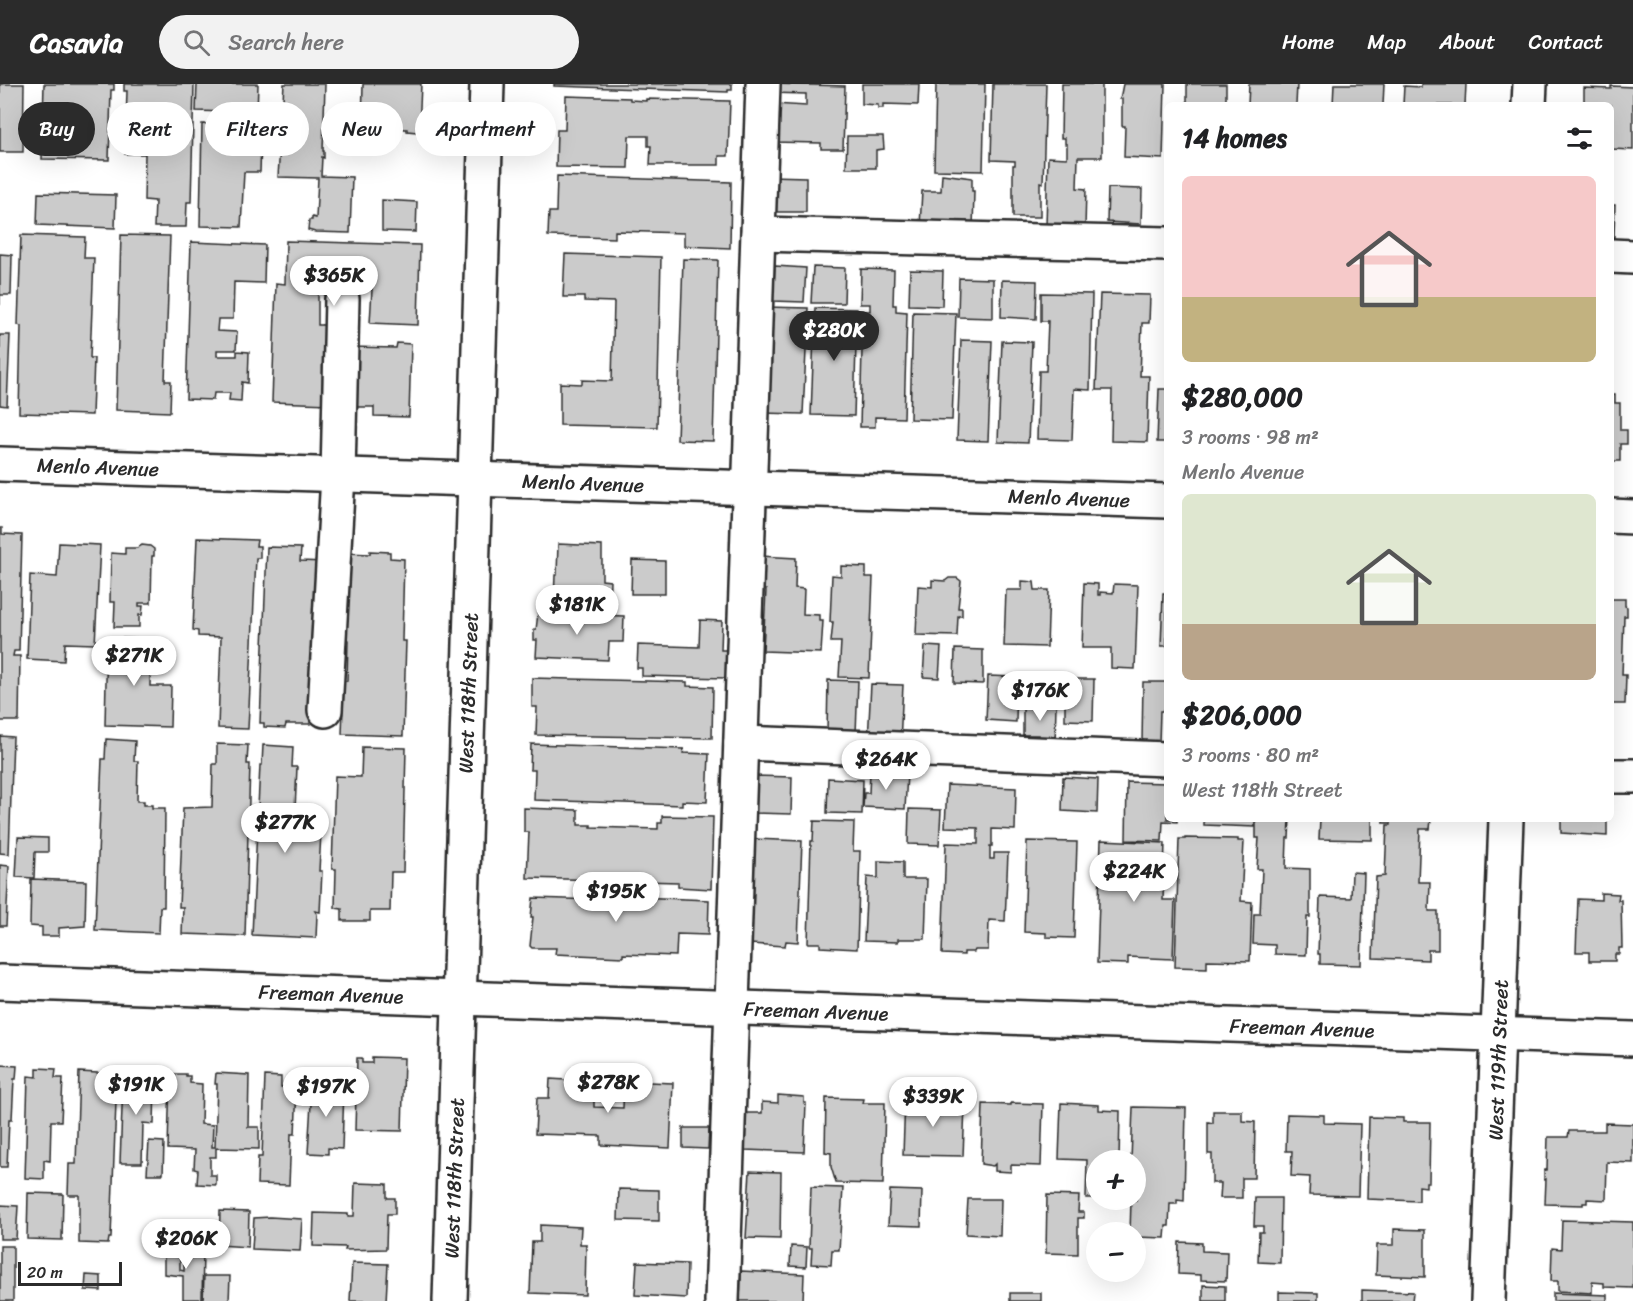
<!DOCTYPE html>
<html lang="en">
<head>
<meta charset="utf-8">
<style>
	:root { --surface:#fff; --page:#f2f2f2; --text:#202124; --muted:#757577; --accent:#2b2b2b }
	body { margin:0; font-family:Sriracha,sans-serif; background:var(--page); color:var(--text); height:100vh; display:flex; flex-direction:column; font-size:22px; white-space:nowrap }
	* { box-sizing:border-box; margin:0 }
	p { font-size:20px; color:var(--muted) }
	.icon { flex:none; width:33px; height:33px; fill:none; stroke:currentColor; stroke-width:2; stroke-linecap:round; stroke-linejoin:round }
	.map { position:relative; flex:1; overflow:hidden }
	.side { position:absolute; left:1164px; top:18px; width:450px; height:720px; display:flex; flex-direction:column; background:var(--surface); border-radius:9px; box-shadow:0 6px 24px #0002 }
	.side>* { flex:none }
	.top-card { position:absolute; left:18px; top:18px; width:570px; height:54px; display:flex; gap:12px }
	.tools { position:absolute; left:1086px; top:1066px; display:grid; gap:12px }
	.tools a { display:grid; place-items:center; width:60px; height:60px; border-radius:50%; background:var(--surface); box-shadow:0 6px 24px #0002; font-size:30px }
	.scale { position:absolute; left:18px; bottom:15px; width:104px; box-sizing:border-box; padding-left:6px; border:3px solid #2b2b2b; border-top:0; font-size:16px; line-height:21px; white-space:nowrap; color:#2b2b2b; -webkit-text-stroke:4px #fff; paint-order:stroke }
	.price { position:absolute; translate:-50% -51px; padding:0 14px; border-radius:21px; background:#fff; color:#222; font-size:20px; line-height:39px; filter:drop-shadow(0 2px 3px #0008) }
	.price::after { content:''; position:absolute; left:50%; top:36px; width:18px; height:14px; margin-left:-9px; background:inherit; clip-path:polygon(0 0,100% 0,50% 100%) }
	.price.on { background:var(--accent); color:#fff }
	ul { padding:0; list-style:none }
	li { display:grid; align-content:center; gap:12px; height:318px; padding:0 18px }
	li span { display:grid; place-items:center; height:186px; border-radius:9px; color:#555 }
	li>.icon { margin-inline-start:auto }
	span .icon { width:108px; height:108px; fill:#fffc; stroke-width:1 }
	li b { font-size:26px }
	h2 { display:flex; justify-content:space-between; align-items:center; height:72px; padding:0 18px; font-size:26px }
	.pill { padding:0 21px; border-radius:27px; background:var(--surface); box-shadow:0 6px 24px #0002; font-size:21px; line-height:54px }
	.pill.on { background:var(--accent); color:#fff }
	header { display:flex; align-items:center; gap:36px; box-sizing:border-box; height:84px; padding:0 30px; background:var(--accent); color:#fff }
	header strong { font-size:28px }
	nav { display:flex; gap:33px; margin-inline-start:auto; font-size:21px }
	.search { width:420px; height:54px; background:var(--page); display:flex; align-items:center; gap:15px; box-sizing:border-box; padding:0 21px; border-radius:33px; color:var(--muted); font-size:22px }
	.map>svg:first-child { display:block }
	.building { fill:#cbcbcb; stroke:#2b2b2b; stroke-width:1.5 }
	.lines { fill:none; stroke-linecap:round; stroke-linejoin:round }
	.minor-casing { stroke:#2b2b2b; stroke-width:38 }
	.minor { stroke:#fff; stroke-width:33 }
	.labels { text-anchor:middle; stroke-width:4.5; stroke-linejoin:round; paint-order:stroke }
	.street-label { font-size:20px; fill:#2b2b2b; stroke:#fff }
</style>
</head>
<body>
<header>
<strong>Casavia</strong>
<div class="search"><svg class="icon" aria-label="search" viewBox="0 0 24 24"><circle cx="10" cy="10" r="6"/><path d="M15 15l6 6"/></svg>Search here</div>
<nav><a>Home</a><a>Map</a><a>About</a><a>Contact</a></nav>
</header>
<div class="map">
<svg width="1633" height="1217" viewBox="0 0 1633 1217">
	<rect width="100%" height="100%" fill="#fff"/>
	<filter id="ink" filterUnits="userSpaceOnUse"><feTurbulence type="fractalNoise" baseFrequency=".0167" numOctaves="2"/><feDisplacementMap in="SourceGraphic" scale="12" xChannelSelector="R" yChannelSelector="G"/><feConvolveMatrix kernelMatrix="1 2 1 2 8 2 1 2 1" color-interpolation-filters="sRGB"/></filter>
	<g filter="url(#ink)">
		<g class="building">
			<path d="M0,0H24L23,68H0Z"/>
			<path d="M44,0H114V6H111L109,76L42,75Z"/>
			<path d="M124,0H194L191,118H187L186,143H154L155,117L144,116L145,70H125L127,7H124Z"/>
			<path d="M197,0H258L257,29L196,27Z"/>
			<path d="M284,0H325L323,67H324V74L322,73L321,92L352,93L350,149L315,148L308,146L309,136H312V133L316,134L318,94L278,93Z"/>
			<path d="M363,0H421L419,46L417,48L407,47V45L362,44Z"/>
			<path d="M554,0H732V6H728V8L554,2Z"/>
			<path d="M772,0L845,2L843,65H821V59L772,58L774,20L806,22V10L771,9Z"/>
			<path d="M862,0H919L918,21L883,20V24H878V21L862,20Z"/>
			<path d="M936,0H985L983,87L934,86Z"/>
			<path d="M993,0H1046L1043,99L1040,98V133H1013V81H1015V77L991,76Z"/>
			<path d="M1062,0H1102V73H1078L1077,104L1086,105L1085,144L1046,142L1048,73L1067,74V60H1065V54H1061Z"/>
			<path d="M1123,0H1165L1163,75L1124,73L1125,42H1122V15H1120Z"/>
			<rect x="1187" y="0" width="39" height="21"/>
			<path d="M1249,0H1297L1296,21H1248Z"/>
			<path d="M1334,0H1384L1383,21H1333Z"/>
			<path d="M1421,0H1466L1465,21H1403L1404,2L1421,3Z"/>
			<path d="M1611,2L1633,3V66L1611,65V21H1584V4L1611,5Z"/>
			<path d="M566,12L630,14V16L646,17V15L730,17L728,72H719V81H650L651,62H648V52H629L628,84L556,83L557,46H565Z"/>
			<path d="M202,40L256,41V56H261L260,88H244L241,143L200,142Z"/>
			<path d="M847,52H883L884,65L876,66V84H846Z"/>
			<path d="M942,90L972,94V107H974L973,144L920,142L922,107H941Z"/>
			<path d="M557,92L731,98L730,164L684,162V149L615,147V154L548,152L549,128H556Z"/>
			<path d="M770,92L806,93V128H770Z"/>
			<path d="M1108,104L1142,105L1141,140L1107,138Z"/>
			<path d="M38,109L116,111L115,144L37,141Z"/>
			<path d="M382,116L417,118L416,148L382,147Z"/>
			<path d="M1611,121H1615L1614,153H1611Z"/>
			<path d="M21,151L85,153L84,174H94L90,274H94L92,331L19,329L21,242L18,241Z"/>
			<path d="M121,151L170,152L165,297H171L170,328L116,326Z"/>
			<path d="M286,157L420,161L418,241L370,239L372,205L318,203V241H327L330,320L272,318L276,199L285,200Z"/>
			<path d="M191,158L265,161L264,199L234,198L233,235H218L217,247L237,248L236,266H217V272H237V267L249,268L248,299L242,298L241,317L229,316L230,309H214L213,316L186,315Z"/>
			<path d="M0,170L12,171L11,211H0V221Z"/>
			<path d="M565,170L661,173L657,343L560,341V299L582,300V296L612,297L614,218L584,217V213H563Z"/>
			<path d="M683,175L718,176L713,357L677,356Z"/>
			<path d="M775,182L806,184L804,218L773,217Z"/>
			<path d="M813,183L845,184L844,219H811Z"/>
			<path d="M861,185L894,186L893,221H896V227L907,228L904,334L875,333V343H860L863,227H870V220H860Z"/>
			<path d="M910,186L943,187L942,222L909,221Z"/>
			<path d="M959,194L993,195V234L958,233Z"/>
			<path d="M1002,196L1037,197L1036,235L1001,233Z"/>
			<path d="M1041,209L1092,210L1090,306L1074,305L1072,356L1037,355L1039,287H1046L1048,237H1041Z"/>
			<path d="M1100,210L1150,211L1149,239H1142L1140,292H1149L1147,358L1111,357L1112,306H1096Z"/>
			<path d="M765,223L808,224L803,330L761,329Z"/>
			<path d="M815,224L857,225L854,332L811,331Z"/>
			<path d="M913,228L956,229L952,336L910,335Z"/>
			<path d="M0,251H10L7,322L0,321Z"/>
			<path d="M961,256L992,257L988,357L957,356Z"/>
			<path d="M1002,257L1032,258L1028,359L998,358Z"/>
			<path d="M397,259L411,260L409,333L374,332V323H349L351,263L396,264Z"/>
			<path d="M1159,305H1167V358H1157Z"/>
			<path d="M1611,311H1615V319H1620V346H1627V360H1620V377H1611Z"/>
			<path d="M0,444H2V450L22,451L19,567H14L13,572H20L19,637H0Z"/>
			<path d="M197,454L257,456L256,462H260V474H256L248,645L218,644L221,553L198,552V547L193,546Z"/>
			<path d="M59,459L100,461L95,560L65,559L64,577L27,575L30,491L57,493Z"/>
			<path d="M558,460L602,462V496L610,497L609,518L554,517L555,491H557Z"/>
			<path d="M142,461L150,462L154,465V472H152L151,519H139V522H143L142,531H139V543H114L115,518H110L111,469L125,470V464H137Z"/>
			<path d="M267,463L301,464L300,477L325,478L324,522H313L310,640H286L285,644L264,643V639H260Z"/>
			<path d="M370,467L390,468V474L404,475L402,557H406L403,652L342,650L344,597H347L348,556L343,555L347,469L370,470Z"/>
			<path d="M760,472L796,474L795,504L804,505L803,530L819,531V537H823L821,569L763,567L766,506H758Z"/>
			<path d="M632,476L665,477V510H631Z"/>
			<path d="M841,482L866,483V493H873L869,594L839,593L841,558H831L833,538H830L832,491L841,492Z"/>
			<path d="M949,494H957L961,497L958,524H962V532H958L957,552L916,551L918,502L932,503V496L945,497Z"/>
			<path d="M1022,497L1034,498L1035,506H1049L1047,563L1004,562L1006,506H1022Z"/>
			<path d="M1084,499L1098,500V511H1100V508L1113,509L1114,500L1138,501L1135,585L1111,584V564H1082Z"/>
			<path d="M1163,509H1167V562H1161Z"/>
			<path d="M1611,515H1625V522L1627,523V532H1624L1622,591H1626L1625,620H1611Z"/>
			<path d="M538,529L624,532L623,558H609L608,576L536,573L537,556H534V546H536Z"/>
			<path d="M700,536L722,537L721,566H727L726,594L642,592V584H637L638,561L699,563Z"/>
			<path d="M107,554L151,555L150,602H171L170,643L105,641Z"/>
			<path d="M925,562L941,563L939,594L923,593Z"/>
			<path d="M955,565L983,566V600L954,599Z"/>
			<path d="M988,592L1017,593L1016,638L986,636Z"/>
			<path d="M532,594L687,598V602L713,603L712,654L536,651L537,623H532Z"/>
			<path d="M1065,595H1094L1093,637L1065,636Z"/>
			<path d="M828,596L858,597L856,649L827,648Z"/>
			<path d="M1143,598H1167V627H1160L1159,659H1142Z"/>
			<path d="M871,600L903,601L900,658L868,657Z"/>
			<path d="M1023,620H1056L1055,661L1037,660L1038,651H1023Z"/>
			<path d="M0,652L13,653L9,770L0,769Z"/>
			<path d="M106,655L135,657L134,677H138L137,717H144V721H152V724H165L164,823H160L159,849L95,846L102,675H105Z"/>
			<path d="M217,660L248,661L247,680H250L245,852L182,850L183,823H179L183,724L212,723L213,680H217Z"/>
			<path d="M531,660L684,665L683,669L709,670L707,718L682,717V721L534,716L535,686H530Z"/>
			<path d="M263,661L293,663L292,683H297L295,726L322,729L319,787H322L320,828L315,827L317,830L316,854L252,851L260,681H262Z"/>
			<path d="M362,663L406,664L403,788H391L390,827H370V837H342V825L335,824L336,785H332L335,692L361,693Z"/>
			<path d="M870,688L907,690L905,725L863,723L864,709H869Z"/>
			<path d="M755,692L792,693L791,730L754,729Z"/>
			<path d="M1063,693L1098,695L1097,729L1062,727Z"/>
			<path d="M828,694L863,696L862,730L827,729Z"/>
			<path d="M1127,698L1167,699V735H1177V738L1163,737L1162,757L1126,756Z"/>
			<path d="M947,701L1016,704L1015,746L992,745V762H990V775H994V769H1008L1005,837L989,836L988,866H975L974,868H964V871L942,870L946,759L978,760V744L945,743Z"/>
			<path d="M524,724L578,726V741H591V743L658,745V739H662V732L713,733L711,805L678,803V798L527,794L529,748H524Z"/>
			<path d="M909,725L941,726L939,761L908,760Z"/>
			<path d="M1204,735H1255V743L1204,741Z"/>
			<path d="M1256,735H1290L1289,754H1287L1286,784L1310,785V833H1307L1306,871L1275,870V861L1253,860L1254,830H1260L1262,785H1257L1259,754H1256Z"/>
			<path d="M1320,735H1372V756L1319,755Z"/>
			<path d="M1383,735H1431L1430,745H1420L1418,798H1430L1429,827H1438V866H1428V876L1373,874L1376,793L1385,792L1387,741H1391V739H1383Z"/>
			<path d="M1561,735H1607V752L1561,749Z"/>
			<path d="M814,737L854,738L853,767H860L857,865L820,863V859H808L811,757H813Z"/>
			<path d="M18,753L48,754V768H35L34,794L16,793Z"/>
			<path d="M1185,754L1238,755V757H1244L1241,817L1252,818L1250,877L1207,876V884L1175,883L1179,755H1185Z"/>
			<path d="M753,755L802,757L798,858L786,857L785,862L749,860Z"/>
			<path d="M1101,756L1165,759L1163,816H1175L1173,875L1128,873V880L1097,879Z"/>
			<path d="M1027,757L1077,758L1074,854L1046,853V849L1024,848Z"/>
			<path d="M878,777L903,778V795H927L925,855H898V858L864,857L867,793L878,794Z"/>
			<path d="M0,781L9,782L6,842H0Z"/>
			<path d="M1352,788L1364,789L1361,881L1320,880V870H1318L1320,813L1351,814Z"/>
			<path d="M31,795L86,797L85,842L59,844V852H42V843L30,842Z"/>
			<path d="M597,800L638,802L637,813L709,816L708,851L677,850L676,872L623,870V873L555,870L556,864H532L530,862L533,833H531L533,814L597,816Z"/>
			<path d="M1601,809L1619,810L1618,816H1621L1622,864H1619V870H1615V877H1589V868H1576L1578,815L1601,816Z"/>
			<path d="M372,973L404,974L402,1047L355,1046L357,974H362V979H372Z"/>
			<path d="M0,981L17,982L16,995H14L12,1035H9L7,1083H0Z"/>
			<path d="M37,984L56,985L55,994H63L61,1037H51L50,1077L44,1076V1095L25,1094L28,992L37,993Z"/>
			<path d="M79,988L117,990L111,1154H109L108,1160L79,1159V1111H68L69,1080H76Z"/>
			<path d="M132,988L148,989L147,999H155L154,1040L143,1039L142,1079H120L123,997H132Z"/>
			<path d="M216,989L249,991L248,1043H259V1065L216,1064V1073H210V1091H216V1101L197,1100L198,1086L194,1085L195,1066L168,1065L170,990H186V992H190V999L202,1000L201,1040L213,1041L212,1063H215L217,1000H215Z"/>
			<path d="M265,992L281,993V1003H297L295,1050H291L289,1101L257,1100L258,1073H262Z"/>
			<path d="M321,995H335V1004H344L342,1065L328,1064V1070L308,1069L312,1003H320Z"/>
			<path d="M550,995L601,998L600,1010L594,1009V1023L623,1024L624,997L673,999L670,1064L601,1061V1052L535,1050L537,1014H549Z"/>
			<path d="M778,1011L804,1013V1019H806L804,1068L745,1066L746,1029H762V1018L778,1019Z"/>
			<path d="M826,1014L864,1015L863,1019H885L883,1100L836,1099L831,1083V1069L825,1068Z"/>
			<path d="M905,1014L942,1016V1021L965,1022L963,1072L903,1071Z"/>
			<path d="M1011,1019L1043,1020L1041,1082L1011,1081V1088L995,1087V1080L993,1082L981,1080L983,1020L1011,1021Z"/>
			<path d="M1061,1019L1099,1021V1026L1120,1027L1119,1077H1096V1114H1086L1087,1076L1059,1075Z"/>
			<path d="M1133,1023L1186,1024L1184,1117L1177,1116V1120H1170L1169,1142H1166L1165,1154L1136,1153V1149H1130L1131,1116H1136V1077H1131Z"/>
			<path d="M1213,1027H1242V1037L1255,1038L1254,1094H1242V1114H1220L1221,1099H1212V1070H1208V1038L1213,1039Z"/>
			<path d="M1287,1030L1324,1031V1039L1360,1040L1358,1112L1309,1111L1310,1093L1291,1092L1292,1067H1286Z"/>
			<path d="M1369,1033L1403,1034V1038H1430L1429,1098H1426V1103L1419,1102V1117L1367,1115Z"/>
			<path d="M1605,1039L1633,1040V1079L1607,1078L1606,1116L1587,1115V1119H1583V1121L1545,1120L1546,1095L1544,1096V1086H1547L1548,1053H1568L1569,1047H1605Z"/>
			<path d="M683,1044H709L708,1065L683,1064Z"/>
			<path d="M149,1057L164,1058L163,1090H147Z"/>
			<path d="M750,1087L781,1088L780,1155L746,1154Z"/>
			<path d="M355,1099L387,1100V1114H395V1130H387L386,1165L345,1166L346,1163L313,1162L314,1129L348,1130V1132H354Z"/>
			<path d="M811,1103L843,1104L839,1166H832L831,1181L811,1180L812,1164H809Z"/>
			<path d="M619,1105L659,1106V1137L618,1136Z"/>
			<path d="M890,1106L922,1107L921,1142L888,1141Z"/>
			<path d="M28,1109L63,1110L62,1156L27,1155Z"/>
			<path d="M1047,1111L1079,1112L1078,1128H1084V1134H1078V1170L1046,1169Z"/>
			<path d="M1255,1114H1281L1280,1179L1258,1178L1259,1148H1263V1142H1254Z"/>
			<path d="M968,1115H1001L1000,1152L966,1150Z"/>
			<path d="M0,1121L18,1122L16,1155H0Z"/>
			<path d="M220,1127L249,1128L248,1163L219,1161Z"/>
			<path d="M270,1133L302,1135L300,1167L252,1165L254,1134Z"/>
			<path d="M1562,1136L1633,1138V1204L1604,1203V1199L1592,1198V1209L1558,1207V1197H1551L1552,1164L1561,1165Z"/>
			<path d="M540,1141L581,1143L580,1160H586L585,1211L530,1209L532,1158H540Z"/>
			<path d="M1394,1145L1425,1146V1193L1376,1191L1377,1161H1394Z"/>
			<path d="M1179,1158L1202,1159V1167L1227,1168L1226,1197L1201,1196V1191L1178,1190Z"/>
			<rect x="0" y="1162" width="13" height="55"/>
			<path d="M164,1162H180V1186L184,1187V1168H203L202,1215H183V1192L164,1190Z"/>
			<path d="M791,1162L807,1163L806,1183L790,1182Z"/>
			<path d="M637,1178L687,1180L686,1214L635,1211Z"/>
			<path d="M352,1179L388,1180L386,1217H350Z"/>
			<path d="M741,1187L804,1190L803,1217H740Z"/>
			<path d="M86,1191L101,1192V1207L85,1206Z"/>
			<path d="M204,1192H230L229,1217H203Z"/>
			<path d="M1203,1201L1225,1202V1217H1203Z"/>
			<path d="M1362,1206L1413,1208L1412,1217H1362Z"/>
			<path d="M1279,1208L1318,1209V1217H1279Z"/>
			<rect x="1010" y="1209" width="31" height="8"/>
			<path d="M1553,1209L1607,1211V1217H1553Z"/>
		</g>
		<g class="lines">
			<g class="minor-casing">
				<g id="minor">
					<path d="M1529,21L1530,0"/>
					<path d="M758,150L1167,160"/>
					<path d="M1611,172L1633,173"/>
					<path d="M0,380L1167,417"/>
					<path d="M1611,432L1633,433"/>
					<path d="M325,626L338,391L342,215"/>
					<path d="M741,659L1167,675"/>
					<path d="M1611,692H1633"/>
					<path d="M0,898L1633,955"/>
					<path d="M450,1217L487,0"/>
					<path d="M722,1217L763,0"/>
					<path d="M1488,1217L1506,735"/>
				</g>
			</g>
			<use href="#minor" class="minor"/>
		</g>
	</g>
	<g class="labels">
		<g class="street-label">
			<text transform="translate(98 383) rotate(2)" y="7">Menlo Avenue</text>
			<text transform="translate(583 399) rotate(2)" y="7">Menlo Avenue</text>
			<text transform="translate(1069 414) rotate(2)" y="7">Menlo Avenue</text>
			<text transform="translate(468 609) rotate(-88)" y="7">West 118th Street</text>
			<text transform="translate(331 910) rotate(2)" y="7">Freeman Avenue</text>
			<text transform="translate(816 927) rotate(2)" y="7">Freeman Avenue</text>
			<text transform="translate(1302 944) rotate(2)" y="7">Freeman Avenue</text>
			<text transform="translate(1498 976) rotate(-88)" y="7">West 119th Street</text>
			<text transform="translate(454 1094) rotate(-88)" y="7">West 118th Street</text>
		</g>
	</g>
</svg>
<div class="tools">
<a>+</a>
<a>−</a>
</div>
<div class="scale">20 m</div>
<b class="price" style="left:334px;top:223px">$365K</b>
<b class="price on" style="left:834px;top:278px">$280K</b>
<b class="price" style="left:577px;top:552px">$181K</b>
<b class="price" style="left:134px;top:603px">$271K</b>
<b class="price" style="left:1040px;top:638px">$176K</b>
<b class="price" style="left:886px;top:707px">$264K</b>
<b class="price" style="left:285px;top:770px">$277K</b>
<b class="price" style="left:1134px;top:819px">$224K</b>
<b class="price" style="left:616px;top:839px">$195K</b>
<b class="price" style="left:608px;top:1030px">$278K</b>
<b class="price" style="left:136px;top:1032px">$191K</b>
<b class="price" style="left:326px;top:1034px">$197K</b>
<b class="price" style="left:933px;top:1044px">$339K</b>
<b class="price" style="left:186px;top:1186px">$206K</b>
<div class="top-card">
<a class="pill on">Buy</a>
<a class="pill">Rent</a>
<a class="pill">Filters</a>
<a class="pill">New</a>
<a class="pill">Apartment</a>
</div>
<section class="side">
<h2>14 homes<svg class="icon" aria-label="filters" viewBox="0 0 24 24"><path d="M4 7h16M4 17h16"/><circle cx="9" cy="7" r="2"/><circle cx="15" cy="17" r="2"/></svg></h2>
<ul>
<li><span style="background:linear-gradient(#f6c9c9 65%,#c2b280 0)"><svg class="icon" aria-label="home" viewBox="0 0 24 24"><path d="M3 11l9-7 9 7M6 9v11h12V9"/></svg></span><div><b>$280,000</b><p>3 rooms · 98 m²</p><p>Menlo Avenue</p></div></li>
<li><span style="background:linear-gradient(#dfe7d0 70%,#b9a48a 0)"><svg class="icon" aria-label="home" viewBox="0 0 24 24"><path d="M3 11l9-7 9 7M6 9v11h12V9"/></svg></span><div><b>$206,000</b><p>3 rooms · 80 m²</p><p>West 118th Street</p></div></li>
</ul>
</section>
</div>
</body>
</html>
